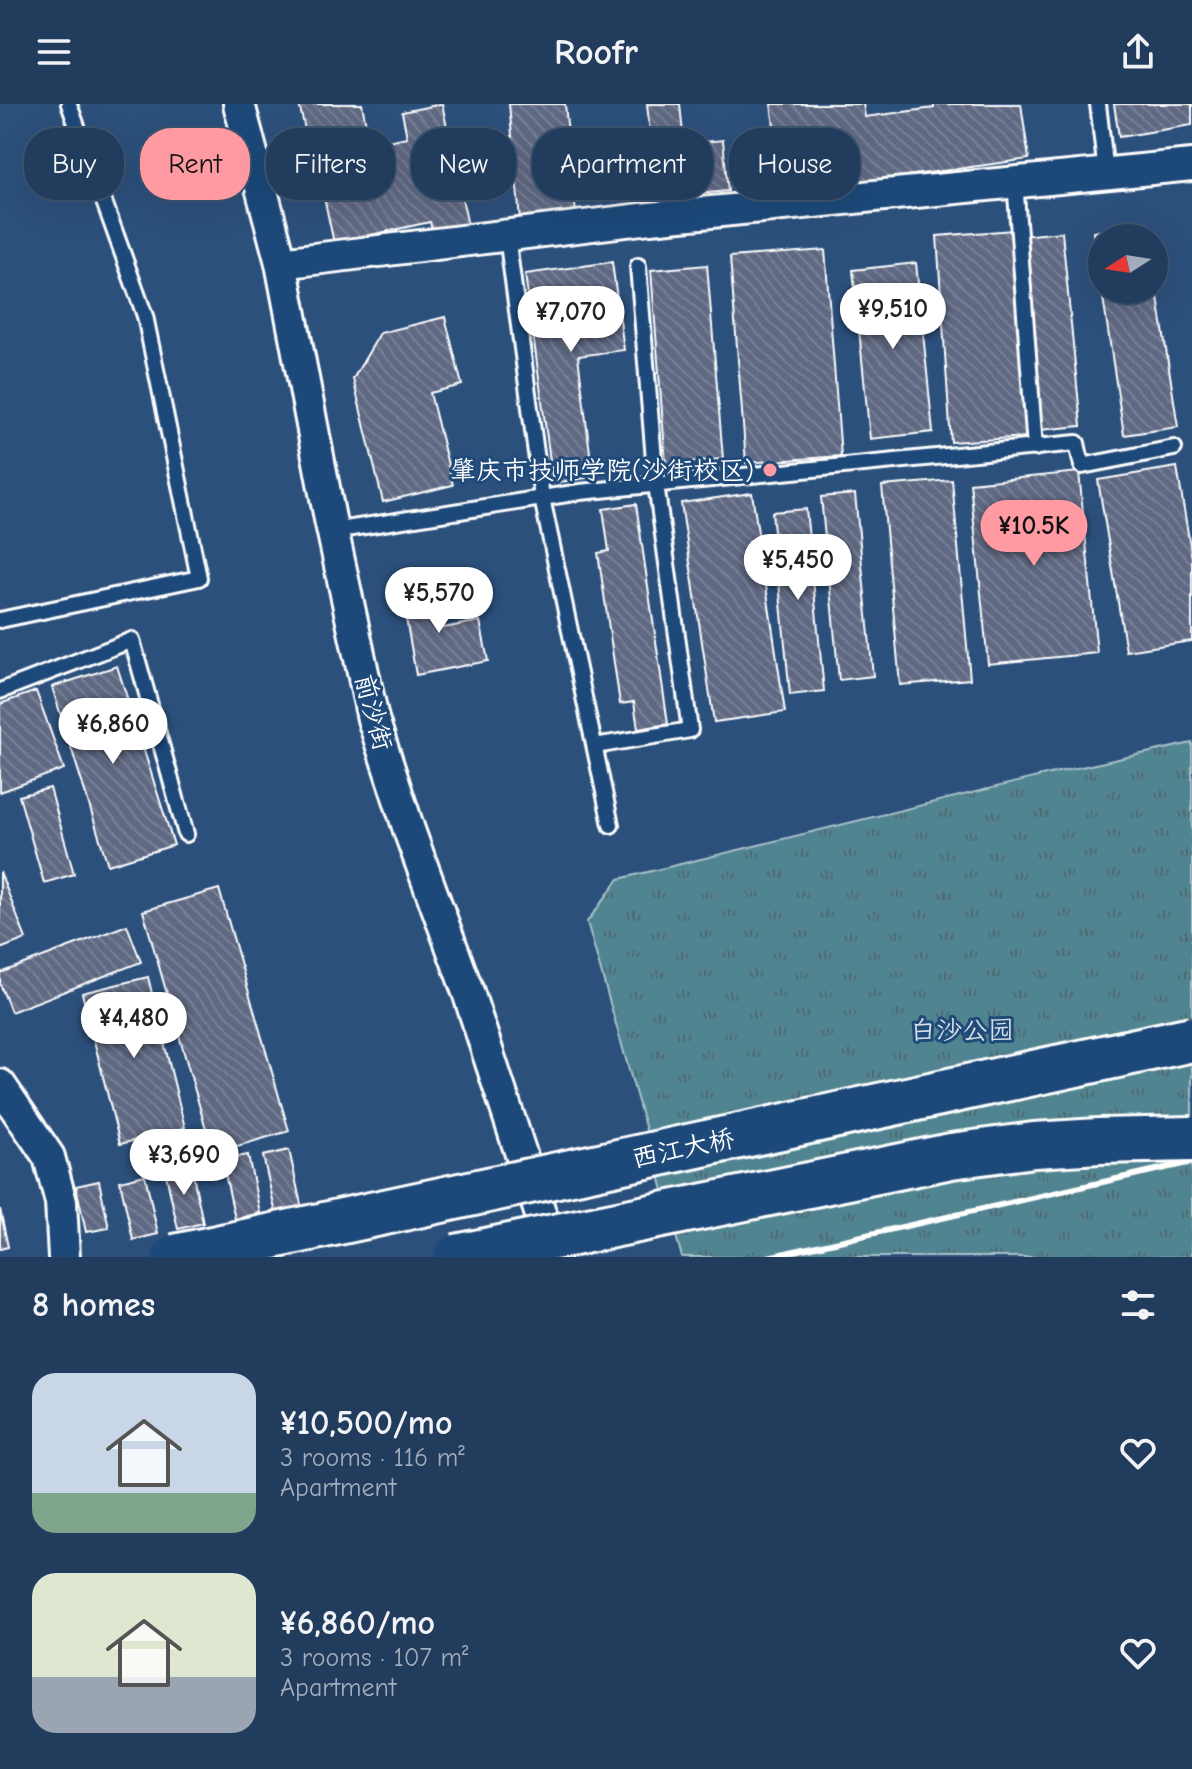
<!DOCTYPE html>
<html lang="en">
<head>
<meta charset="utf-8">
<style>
	:root { --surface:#213c5d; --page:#2d4766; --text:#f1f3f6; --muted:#a2adbc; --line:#3e5672; --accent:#ff9aa2 }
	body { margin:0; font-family:"Comic Neue","LXGW WenKai TC",sans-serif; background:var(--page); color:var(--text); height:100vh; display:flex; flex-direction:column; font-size:30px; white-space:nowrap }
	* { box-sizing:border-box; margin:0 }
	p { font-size:26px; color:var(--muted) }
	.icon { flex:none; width:44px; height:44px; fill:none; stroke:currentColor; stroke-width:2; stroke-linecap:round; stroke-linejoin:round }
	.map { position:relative; height:1153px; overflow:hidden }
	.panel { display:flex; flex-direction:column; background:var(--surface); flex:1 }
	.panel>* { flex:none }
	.banner { position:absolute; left:24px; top:24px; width:1144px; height:72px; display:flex; gap:16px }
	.needle { width:52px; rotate:258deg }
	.controls { position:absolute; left:1088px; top:120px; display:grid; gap:16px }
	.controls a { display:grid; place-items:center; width:80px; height:80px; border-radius:50%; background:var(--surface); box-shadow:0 8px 32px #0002,0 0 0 2px var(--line); font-size:40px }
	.price { position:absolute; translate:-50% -68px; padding:0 18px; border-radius:28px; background:#fff; color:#222; font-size:26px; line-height:52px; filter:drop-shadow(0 2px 4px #0008) }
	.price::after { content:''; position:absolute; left:50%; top:48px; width:24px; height:18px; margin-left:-12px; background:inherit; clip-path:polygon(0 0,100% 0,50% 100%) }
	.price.selected { background:var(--accent); color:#111 }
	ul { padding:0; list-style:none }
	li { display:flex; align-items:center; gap:24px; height:200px; padding:0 32px }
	li span { display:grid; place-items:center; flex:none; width:224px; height:160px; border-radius:24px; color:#555 }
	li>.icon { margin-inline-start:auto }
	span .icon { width:96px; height:96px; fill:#fffc; stroke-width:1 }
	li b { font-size:34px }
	h2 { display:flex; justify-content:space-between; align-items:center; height:96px; padding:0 32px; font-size:34px }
	.chip { padding:0 28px; border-radius:32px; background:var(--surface); box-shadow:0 8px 32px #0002,0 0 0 2px var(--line); font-size:28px; line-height:72px }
	.chip.selected { background:var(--accent); color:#111 }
	header { display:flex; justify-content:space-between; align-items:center; height:104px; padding:0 32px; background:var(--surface); font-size:36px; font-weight:700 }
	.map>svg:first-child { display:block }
	.grass { fill:url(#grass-tufts); stroke:#a8c2c8; stroke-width:2 }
	.building { fill:url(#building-back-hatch); stroke:#fff; stroke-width:2 }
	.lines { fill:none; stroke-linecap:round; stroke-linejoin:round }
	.service-casing { stroke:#fff; stroke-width:20 }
	.minor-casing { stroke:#fff; stroke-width:36 }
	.service { stroke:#1f4a7a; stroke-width:14 }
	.minor { stroke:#1f4a7a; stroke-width:30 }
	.rail { stroke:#fff; stroke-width:6 }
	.primary-bridge-casing { stroke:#fff; stroke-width:50; stroke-linecap:butt }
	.primary-bridge { stroke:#1f4a7a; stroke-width:44 }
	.poi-dot { fill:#ff9aa2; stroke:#1f4a7a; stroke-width:3 }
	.labels { text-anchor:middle; stroke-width:6; stroke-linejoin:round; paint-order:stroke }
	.poi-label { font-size:26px; fill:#fff; stroke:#1f4a7a; text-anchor:end }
	.street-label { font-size:26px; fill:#fff; stroke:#1f4a7a }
	.park-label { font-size:26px; fill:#d4e0e4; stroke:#1f4a7a }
</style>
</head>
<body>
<header><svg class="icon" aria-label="menu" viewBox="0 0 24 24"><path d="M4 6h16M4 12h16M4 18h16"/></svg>Roofr<svg class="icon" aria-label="share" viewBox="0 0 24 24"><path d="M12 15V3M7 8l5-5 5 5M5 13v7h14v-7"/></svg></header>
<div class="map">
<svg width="1192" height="1153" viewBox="0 0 1192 1153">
	<defs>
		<pattern id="grass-tufts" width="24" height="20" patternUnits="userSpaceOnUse" patternTransform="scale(2)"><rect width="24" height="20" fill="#518491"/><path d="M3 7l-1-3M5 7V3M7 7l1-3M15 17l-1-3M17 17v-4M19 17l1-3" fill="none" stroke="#4f6b72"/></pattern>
		<pattern id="building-back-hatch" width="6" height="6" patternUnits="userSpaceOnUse" patternTransform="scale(2)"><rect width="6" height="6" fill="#606983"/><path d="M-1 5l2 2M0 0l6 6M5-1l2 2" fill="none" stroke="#788096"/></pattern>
	</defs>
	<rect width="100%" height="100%" fill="#2c507c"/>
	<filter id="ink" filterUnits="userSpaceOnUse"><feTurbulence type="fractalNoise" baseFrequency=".0125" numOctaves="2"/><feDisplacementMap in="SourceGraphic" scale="16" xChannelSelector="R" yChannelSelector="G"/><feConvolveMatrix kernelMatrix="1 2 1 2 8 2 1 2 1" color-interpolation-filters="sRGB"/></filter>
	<g filter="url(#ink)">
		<path class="grass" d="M1192,639V1153H682L587,818L619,775L1058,668Z"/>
		<g class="building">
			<path d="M299,0H362L366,21L307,34Z"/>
			<path d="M442,0L468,122L433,129L430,118L334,139L315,52L407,33L402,8Z"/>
			<path d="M509,0H565L576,110L520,115Z"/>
			<path d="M647,0H680L684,40L723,36L728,87L657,94Z"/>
			<path d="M771,0H863L865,13L934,4V0H1021L1029,55L783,89Z"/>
			<path d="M1114,0H1192V21L1119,33Z"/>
			<path d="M1147,119L1149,134H1102V186H1154V167L1178,323L1124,331L1093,128Z"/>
			<path d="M1013,126L1028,333L951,338L937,132Z"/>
			<path d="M1062,128L1081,322L1040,326L1022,132Z"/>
			<path d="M825,146L841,352L746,359L730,153Z"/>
			<path d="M612,158L624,246L578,252L593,373L553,379L525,170Z"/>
			<path d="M916,159L933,328L870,335L853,166Z"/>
			<path d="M707,161L723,355L666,360L651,166Z"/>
			<path d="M445,213L462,281L430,289L453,381L383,398L353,275L380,229Z"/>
			<path d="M1177,363L1192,454V537L1126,547L1098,376Z"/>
			<path d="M1079,368L1097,549L988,560L970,379Z"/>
			<path d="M952,376L970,575L900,581L882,382Z"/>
			<path d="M752,389L785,608L714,618L681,399Z"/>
			<path d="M855,390L873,572L839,576L821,393Z"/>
			<path d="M636,400L668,620L638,625L634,598L620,600L598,449L609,447L603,405Z"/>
			<path d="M806,405L824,587L790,591L772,408Z"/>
			<path d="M434,480L443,524L480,517L488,557L416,571L401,486Z"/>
			<path d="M117,562L174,741L108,761L52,583Z"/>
			<path d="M36,587L64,665L0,688V600Z"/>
			<path d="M50,684L74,770L44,779L19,692Z"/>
			<path d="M0,768L26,835L0,845Z"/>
			<path d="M219,785L289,1027L213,1049L143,807Z"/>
			<path d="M127,821L141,858L11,908L0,880V869Z"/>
			<path d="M148,873L185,1024L120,1040L82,889Z"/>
			<path d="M289,1046L302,1105L276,1110L263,1052Z"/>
			<path d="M248,1051L260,1109L235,1115L222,1056Z"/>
			<path d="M191,1061L203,1119L178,1125L165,1066Z"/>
			<path d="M145,1071L158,1130L133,1136L120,1077Z"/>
			<path d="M99,1077L109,1124L86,1128L76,1082Z"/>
			<path d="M0,1105L8,1143L0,1145Z"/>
		</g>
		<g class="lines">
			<g class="service-casing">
				<g id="service">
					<path d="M1098,0L1106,69"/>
					<path d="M1015,77L1035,344"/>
					<path d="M507,132L542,394L611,721"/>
					<path d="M333,427L580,388L1077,339L1082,362L1174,344"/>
					<path d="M0,516L199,474L145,212L69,0"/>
					<path d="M0,587L132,536L186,730"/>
					<path d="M595,642L690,626L656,380L638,162"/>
				</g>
			</g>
			<g class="minor-casing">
				<g id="minor">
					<path d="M239,0L281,159L330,415L373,615L410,729L468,888L554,1151"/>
					<path d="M281,159L650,114L1192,61"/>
					<path d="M0,981L49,1053L61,1098L64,1153"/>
				</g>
			</g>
			<use href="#service" class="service"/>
			<use href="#minor" class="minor"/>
			<path class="rail" d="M768,1153L1192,1058"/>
			<g class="primary-bridge-casing">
				<g id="primary-bridge">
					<path d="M175,1153L1192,935"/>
					<path d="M456,1153L951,1052L1034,1041L1099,1037L1192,1035"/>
				</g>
			</g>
			<use href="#primary-bridge" class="primary-bridge"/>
		</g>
	</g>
	<circle class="poi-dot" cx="770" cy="366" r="8"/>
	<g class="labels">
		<g class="poi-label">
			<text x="754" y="375">肇庆市技师学院(沙街校区)</text>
		</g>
		<g class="street-label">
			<text transform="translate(374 608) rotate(75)" y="9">前沙街</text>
			<text transform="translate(683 1044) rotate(-12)" y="9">西江大桥</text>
		</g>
		<g class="park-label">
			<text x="962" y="935">白沙公园</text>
		</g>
	</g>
</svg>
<div class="controls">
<a><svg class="needle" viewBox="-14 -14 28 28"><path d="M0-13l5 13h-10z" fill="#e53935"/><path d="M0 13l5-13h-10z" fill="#a2adbc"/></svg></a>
</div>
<b class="price" style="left:893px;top:247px">¥9,510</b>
<b class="price" style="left:571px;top:250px">¥7,070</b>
<b class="price selected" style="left:1034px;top:464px">¥10.5K</b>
<b class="price" style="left:798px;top:498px">¥5,450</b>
<b class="price" style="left:439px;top:531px">¥5,570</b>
<b class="price" style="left:113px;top:662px">¥6,860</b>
<b class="price" style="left:134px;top:956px">¥4,480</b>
<b class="price" style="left:184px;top:1093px">¥3,690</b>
<div class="banner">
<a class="chip">Buy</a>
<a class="chip selected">Rent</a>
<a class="chip">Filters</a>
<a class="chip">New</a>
<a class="chip">Apartment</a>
<a class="chip">House</a>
</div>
</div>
<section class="panel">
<h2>8 homes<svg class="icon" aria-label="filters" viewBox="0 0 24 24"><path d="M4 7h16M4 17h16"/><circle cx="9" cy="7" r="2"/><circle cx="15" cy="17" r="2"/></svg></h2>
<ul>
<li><span style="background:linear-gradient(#c9d6e8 75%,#7fa58c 0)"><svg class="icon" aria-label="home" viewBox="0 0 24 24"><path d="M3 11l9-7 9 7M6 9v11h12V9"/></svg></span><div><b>¥10,500/mo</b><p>3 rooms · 116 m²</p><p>Apartment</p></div><svg class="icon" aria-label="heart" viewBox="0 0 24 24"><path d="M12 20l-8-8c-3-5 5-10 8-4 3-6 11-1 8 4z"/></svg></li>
<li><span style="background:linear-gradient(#dfe7d0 65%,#9aa5b1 0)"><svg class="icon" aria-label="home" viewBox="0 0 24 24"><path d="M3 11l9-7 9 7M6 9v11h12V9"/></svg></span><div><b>¥6,860/mo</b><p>3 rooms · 107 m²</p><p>Apartment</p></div><svg class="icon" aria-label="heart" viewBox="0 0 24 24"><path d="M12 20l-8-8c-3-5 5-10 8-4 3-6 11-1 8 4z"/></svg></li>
</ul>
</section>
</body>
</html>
